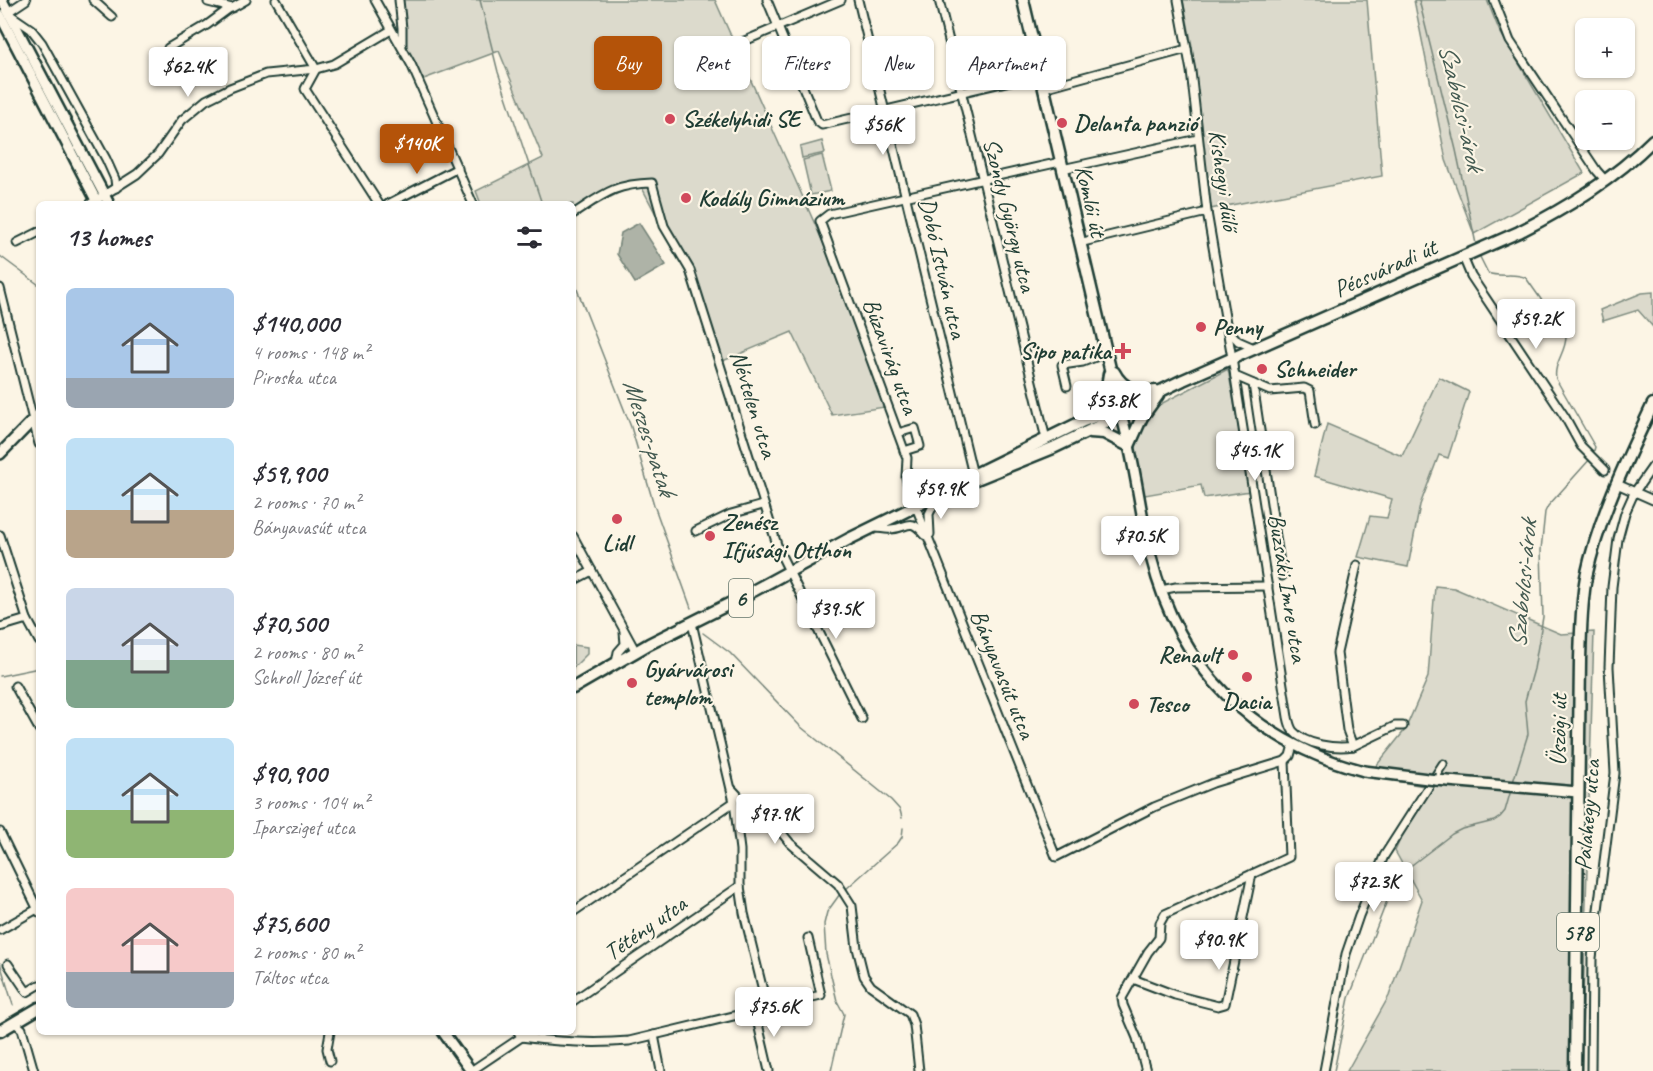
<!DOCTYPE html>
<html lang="en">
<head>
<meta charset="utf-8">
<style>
	:root { --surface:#fff; --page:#f7f7f7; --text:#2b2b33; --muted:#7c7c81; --accent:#b45309 }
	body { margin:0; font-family:Caveat,sans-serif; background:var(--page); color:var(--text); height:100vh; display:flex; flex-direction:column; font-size:22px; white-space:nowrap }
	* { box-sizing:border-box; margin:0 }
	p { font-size:20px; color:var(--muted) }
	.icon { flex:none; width:33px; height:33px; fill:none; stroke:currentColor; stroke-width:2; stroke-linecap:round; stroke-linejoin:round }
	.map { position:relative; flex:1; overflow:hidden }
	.panel { position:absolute; left:36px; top:201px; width:540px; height:834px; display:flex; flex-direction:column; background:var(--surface); border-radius:9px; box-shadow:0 2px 4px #0004 }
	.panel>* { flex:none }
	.hud { position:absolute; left:594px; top:36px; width:570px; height:54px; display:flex; gap:12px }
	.fabs { position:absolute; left:1575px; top:18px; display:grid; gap:12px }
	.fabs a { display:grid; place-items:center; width:60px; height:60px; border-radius:9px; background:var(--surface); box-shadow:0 2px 4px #0004; font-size:30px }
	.price { position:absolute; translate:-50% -51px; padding:0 14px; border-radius:6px; background:#fff; color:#222; font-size:20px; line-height:39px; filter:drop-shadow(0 2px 3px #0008) }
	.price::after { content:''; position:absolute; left:50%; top:36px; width:18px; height:14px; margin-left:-9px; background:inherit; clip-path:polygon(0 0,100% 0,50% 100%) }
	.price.selected { background:var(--accent); color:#fff }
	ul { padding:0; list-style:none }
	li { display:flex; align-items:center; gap:18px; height:150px; padding:0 30px }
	li span { display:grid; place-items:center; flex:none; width:168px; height:120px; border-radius:9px; color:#555 }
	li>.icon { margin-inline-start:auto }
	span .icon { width:72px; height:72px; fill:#fffc; stroke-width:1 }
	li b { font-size:26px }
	h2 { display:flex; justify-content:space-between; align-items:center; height:72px; padding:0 30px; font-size:26px }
	.pill { padding:0 21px; border-radius:9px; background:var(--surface); box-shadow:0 2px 4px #0004; font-size:21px; line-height:54px }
	.pill.selected { background:var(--accent); color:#fff }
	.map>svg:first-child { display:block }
	.green { fill:#dcdacc; stroke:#7e8c80; stroke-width:1.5 }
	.water { fill:#aeb3a7; stroke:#758479; stroke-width:1.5 }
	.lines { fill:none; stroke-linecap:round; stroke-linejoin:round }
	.stream { stroke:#758479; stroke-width:1.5 }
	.street-casing { stroke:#1f3d34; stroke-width:11 }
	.secondary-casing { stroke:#1f3d34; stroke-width:14 }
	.primary-casing { stroke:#1f3d34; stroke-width:15 }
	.street { stroke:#fcf5e5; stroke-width:7 }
	.secondary { stroke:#fcf5e5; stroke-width:9 }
	.primary { stroke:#fcf5e5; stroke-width:10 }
	.secondary-bridge-casing { stroke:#1f3d34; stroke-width:14; stroke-linecap:butt }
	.secondary-bridge { stroke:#fcf5e5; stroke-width:9 }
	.poi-dot { fill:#d1495b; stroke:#fcf5e5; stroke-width:2 }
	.labels { text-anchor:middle; stroke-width:4.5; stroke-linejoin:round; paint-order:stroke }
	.shield { fill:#fcf5e5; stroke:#617469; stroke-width:1.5 }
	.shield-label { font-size:22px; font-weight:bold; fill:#1f3d34 }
	.poi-label { font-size:24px; font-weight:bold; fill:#1f3d34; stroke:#fcf5e5; text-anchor:start }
	.street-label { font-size:24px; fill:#1f3d34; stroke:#fcf5e5 }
	.water-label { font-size:26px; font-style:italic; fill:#435a51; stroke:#fcf5e5 }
</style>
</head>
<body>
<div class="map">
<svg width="1653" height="1071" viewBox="0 0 1653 1071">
	<rect width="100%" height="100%" fill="#fcf5e5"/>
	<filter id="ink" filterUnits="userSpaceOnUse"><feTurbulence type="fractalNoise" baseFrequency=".0167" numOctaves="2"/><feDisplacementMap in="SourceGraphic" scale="12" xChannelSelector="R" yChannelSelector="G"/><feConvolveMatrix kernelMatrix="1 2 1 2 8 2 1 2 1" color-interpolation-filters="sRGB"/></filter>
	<g filter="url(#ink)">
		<g class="green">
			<path d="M400,0H715L826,249L885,407L832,415L792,332L718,363L685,270L639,182L573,217V204H481L476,191L543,158L499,51L421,80L407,48Z"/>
			<path d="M1183,0H1367L1382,176L1210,209L1192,46Z"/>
			<path d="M1414,0H1487L1499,30L1584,173L1474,234L1446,160Z"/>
			<path d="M822,141L825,153L802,158L800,147Z"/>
			<path d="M822,155L831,191L811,195L803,160Z"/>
			<path d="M1653,292V327L1638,310L1603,321L1600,310L1642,293Z"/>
			<path d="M1228,369L1250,491L1204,498L1201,485L1134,497L1125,447L1136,442L1151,409Z"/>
			<path d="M1439,377L1469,392L1448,458L1439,455L1420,505L1408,567L1358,557L1370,516L1387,518L1392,499L1314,476L1327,424L1402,456Z"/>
			<path d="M1435,586L1454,588L1561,634L1594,632L1581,1071H1347L1389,996L1422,900L1395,851L1424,786L1368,776L1405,730L1428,677Z"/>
			<path d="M573,645L587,647V654L573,668Z"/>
		</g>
		<path class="water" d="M639,223L666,265L635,283L617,254L621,233Z"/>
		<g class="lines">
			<g class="stream">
				<path d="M480,0L498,72L542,204"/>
				<path d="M1419,0L1456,150L1476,244"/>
				<path d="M1479,255L1488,273C1500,278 1514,272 1526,278L1566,335C1567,351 1553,363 1556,379L1595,447L1593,454"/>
				<path d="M0,256L39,285"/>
				<path d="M573,279L631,427L654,505L691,608"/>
				<path d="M703,633L730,653L801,727L891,800L900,810L902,818"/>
				<path d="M0,676L39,668"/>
				<path d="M1513,782L1528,734L1525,701L1534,669L1543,617L1541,550L1545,512L1548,506L1591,458"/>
				<path d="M846,889L898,843L902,837L903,828"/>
				<path d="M0,963L13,1005"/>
				<path d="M831,1071L844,1014L837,1001L826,954L824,924L827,912L840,894"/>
				<path d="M1334,1071L1349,998L1392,888L1400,874L1452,834L1462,829L1494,821L1500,817L1505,811L1511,790"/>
			</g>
			<g class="street-casing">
				<g id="street">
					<path d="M93,0L112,17"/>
					<path d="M375,0L411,64L473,204"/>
					<path d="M399,0L402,28V45"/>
					<path d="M767,0L817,121L822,125L1040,74"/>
					<path d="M858,0L973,475"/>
					<path d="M939,0L1046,439"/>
					<path d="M1178,0L1191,71L1207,212L1232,358L1288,717C1289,722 1290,727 1293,731C1305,745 1336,749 1353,746L1347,730L1337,653L1357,565"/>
					<path d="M1494,0L1510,41L1597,171L1606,181"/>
					<path d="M208,2L232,8L246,0"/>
					<path d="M8,12L26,0"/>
					<path d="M12,16L31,29L42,43L106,159L115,179L116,188"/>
					<path d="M735,45L841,0"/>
					<path d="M168,48L207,25L230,8"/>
					<path d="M1043,88L1187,49"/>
					<path d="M1060,162L829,214L820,221L907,458L906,477L908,487L1056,857L1154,807L1213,783L1285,761L1290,756L1293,745"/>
					<path d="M1062,169L1198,139"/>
					<path d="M90,204L137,174L158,154L182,120L206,100L230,88L266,74L316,69L276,0"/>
					<path d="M379,204L305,89L316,69L334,64L391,30"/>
					<path d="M388,204L458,168"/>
					<path d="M573,214C604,194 614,184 652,183L664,226L690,270L779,551L862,719"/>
					<path d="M17,243L39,232"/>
					<path d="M1079,243L1207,212"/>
					<path d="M1463,257L1471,276L1565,417L1581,446L1605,470"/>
					<path d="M0,288L39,444"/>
					<path d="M1229,331L1238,341L1254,348"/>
					<path d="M1235,376L1270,391L1304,388L1310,391L1315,425"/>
					<path d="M1253,384L1282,576"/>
					<path d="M1067,386L1062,365L1083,362L1106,353"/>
					<path d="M898,433L915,428L920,446L904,451"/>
					<path d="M1617,484L1653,500"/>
					<path d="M876,528C881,528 886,530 891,529C909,528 909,516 925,535"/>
					<path d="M696,531L731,514L763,505"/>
					<path d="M930,534L929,514L938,496"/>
					<path d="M0,535L27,619L39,641"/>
					<path d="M573,536L636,652"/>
					<path d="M573,581L592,571"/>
					<path d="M1161,590L1176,587L1268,586"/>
					<path d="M692,623L734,802L740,850V886L744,913L767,1007"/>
					<path d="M0,627L27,619"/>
					<path d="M616,663L618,652L625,644L624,632"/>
					<path d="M15,686L39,729"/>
					<path d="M1353,746L1395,726H1403"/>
					<path d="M732,789L743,801L777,827L790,843L838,884L852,906L857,948L864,976L871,986L910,1014L914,1025L919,1071"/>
					<path d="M0,832L39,912"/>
					<path d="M573,912L734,802"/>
					<path d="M0,930L39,908"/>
					<path d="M8,964L27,992L39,985"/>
					<path d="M1133,979L1175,995L1218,1006L1225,1004L1252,874"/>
					<path d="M573,1001L740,886"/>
					<path d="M755,1011L769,1071"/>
					<path d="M15,1023L22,1029L34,1071"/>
					<path d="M518,1032L521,1037C557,1042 593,1044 629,1041L821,995L808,938"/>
					<path d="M654,1035L661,1071"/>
					<path d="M330,1061L327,1049L330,1032"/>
					<path d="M471,1071L529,1032"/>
					<path d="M1146,1071L1137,1038L1123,1005L1122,998L1148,952L1159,938L1160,923L1165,914L1289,857L1285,761"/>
					<path d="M1324,1071L1346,954L1359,916L1384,856L1443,764"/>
					<path d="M1591,1071L1592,958L1615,773L1609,667L1612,587L1618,539L1625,513L1634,493L1653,466"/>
				</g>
			</g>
			<g class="secondary-casing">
				<g id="secondary">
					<path d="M2,0L109,204"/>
					<path d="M0,15L98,204"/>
					<path d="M1120,411C1135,458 1139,509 1151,557C1179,669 1253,742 1364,771"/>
					<path d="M0,454L39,414"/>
					<path d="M1436,780L1578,792"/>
					<path d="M443,1032L471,1071"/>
				</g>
			</g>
			<g class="primary-casing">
				<g id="primary">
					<path d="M1023,0L1120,411"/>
					<path d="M1114,372C1123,390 1138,392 1156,391"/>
					<path d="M1091,416L1105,399L1109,374"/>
					<path d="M1090,432L1104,433L1129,446L1142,417L1158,395"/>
					<path d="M975,474L1083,421L1110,411H1120"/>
					<path d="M959,486L1053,448L1105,423L1120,411L1183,380L1519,232C1568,207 1614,179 1653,140"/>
					<path d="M573,688L649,644L729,604L849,539L963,483"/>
					<path d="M0,1031L39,1008"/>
					<path d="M1575,1071L1580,660C1581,632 1581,604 1586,577C1599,516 1627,459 1653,404"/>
				</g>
			</g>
			<use href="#street" class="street"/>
			<use href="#secondary" class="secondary"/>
			<use href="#primary" class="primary"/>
			<g class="secondary-bridge-casing">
				<path id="secondary-bridge" d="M1364,771L1436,780"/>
			</g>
			<use href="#secondary-bridge" class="secondary-bridge"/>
		</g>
	</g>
	<g class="poi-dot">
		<circle cx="670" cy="119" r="6"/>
		<circle cx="1062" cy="123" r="6"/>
		<circle cx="686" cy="198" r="6"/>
		<circle cx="1201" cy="327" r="6"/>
		<path d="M1120 342h6v6h6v6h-6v6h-6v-6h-6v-6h6z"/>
		<circle cx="1262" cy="369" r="6"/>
		<circle cx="617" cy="519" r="6"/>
		<circle cx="710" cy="536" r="6"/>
		<circle cx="1233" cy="655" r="6"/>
		<circle cx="1247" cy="677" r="6"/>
		<circle cx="632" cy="683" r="6"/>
		<circle cx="1134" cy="704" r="6"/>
	</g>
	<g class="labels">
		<g class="shield">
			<rect x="729" y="579" width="24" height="38" rx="4.5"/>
			<rect x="1557" y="913" width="42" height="38" rx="4.5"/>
		</g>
		<g class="shield-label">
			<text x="741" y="606">6</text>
			<text x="1578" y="940">578</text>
		</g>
		<g class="poi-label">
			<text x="682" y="127">Székelyhidi SE</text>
			<text x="1074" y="131">Delanta panzió</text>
			<text x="698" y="206">Kodály Gimnázium</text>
			<text x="1213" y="335">Penny</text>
			<text x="1111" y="359" text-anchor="end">Sipo patika</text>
			<text x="1274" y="377">Schneider</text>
			<text x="722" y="530">Zenész<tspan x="722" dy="28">Ifjúsági Otthon</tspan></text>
			<text x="617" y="551" text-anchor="middle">Lidl</text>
			<text x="1221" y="663" text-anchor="end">Renault</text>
			<text x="644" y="677">Gyárvárosi<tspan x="644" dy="28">templom</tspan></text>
			<text x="1247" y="709" text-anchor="middle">Dacia</text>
			<text x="1146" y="712">Tesco</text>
		</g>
		<g class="street-label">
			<text transform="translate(1224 180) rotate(82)" y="8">Kishegyi dűlő</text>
			<text transform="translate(1091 201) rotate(77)" y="8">Komlói út</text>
			<text transform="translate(1010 215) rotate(76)" y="8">Szondy György utca</text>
			<text transform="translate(943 268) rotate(77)" y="8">Dobó István utca</text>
			<text transform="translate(1385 268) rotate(-24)" y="8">Pécsváradi út</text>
			<text transform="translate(891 356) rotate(70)" y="8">Búzavirág utca</text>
			<text transform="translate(754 404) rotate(73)" y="8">Névtelen utca</text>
			<text transform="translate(1288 588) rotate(81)" y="8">Buzsáki Imre utca</text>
			<text transform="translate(1003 674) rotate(68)" y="8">Bányavasút utca</text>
			<text transform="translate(1558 730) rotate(-89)" y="8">Üszögi út</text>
			<text transform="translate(1587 815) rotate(-85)" y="8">Palahegy utca</text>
			<text transform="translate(645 928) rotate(-35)" y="8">Tétény utca</text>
		</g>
		<g class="water-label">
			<text transform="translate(1462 107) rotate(77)" y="9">Szabolcsi-árok</text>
			<text transform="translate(650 437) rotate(72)" y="9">Meszes-patak</text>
			<text transform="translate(1522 584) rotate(-85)" y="9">Szabolcsi-árok</text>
		</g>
	</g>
</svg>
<div class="fabs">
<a>+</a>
<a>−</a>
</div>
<b class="price" style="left:188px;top:98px">$62.4K</b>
<b class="price" style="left:883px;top:156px">$56K</b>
<b class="price selected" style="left:417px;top:175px">$140K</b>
<b class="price" style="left:1536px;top:350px">$59.2K</b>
<b class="price" style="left:1112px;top:432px">$53.8K</b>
<b class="price" style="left:1255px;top:482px">$45.1K</b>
<b class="price" style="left:941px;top:520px">$59.9K</b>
<b class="price" style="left:1140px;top:567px">$70.5K</b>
<b class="price" style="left:836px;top:640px">$39.5K</b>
<b class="price" style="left:775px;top:845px">$97.9K</b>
<b class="price" style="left:1374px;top:913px">$72.3K</b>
<b class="price" style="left:1219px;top:971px">$90.9K</b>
<b class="price" style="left:774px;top:1038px">$75.6K</b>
<div class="hud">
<a class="pill selected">Buy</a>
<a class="pill">Rent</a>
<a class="pill">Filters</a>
<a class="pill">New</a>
<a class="pill">Apartment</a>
</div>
<section class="panel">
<h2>13 homes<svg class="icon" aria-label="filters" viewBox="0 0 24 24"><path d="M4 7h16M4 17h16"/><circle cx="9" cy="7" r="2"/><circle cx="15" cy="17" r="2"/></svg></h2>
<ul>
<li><span style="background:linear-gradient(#a9c7e8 75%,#9aa5b1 0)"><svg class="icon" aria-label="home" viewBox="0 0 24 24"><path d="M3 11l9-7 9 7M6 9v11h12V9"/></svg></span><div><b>$140,000</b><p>4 rooms · 148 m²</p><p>Piroska utca</p></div></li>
<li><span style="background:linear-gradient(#bfe0f5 60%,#b9a48a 0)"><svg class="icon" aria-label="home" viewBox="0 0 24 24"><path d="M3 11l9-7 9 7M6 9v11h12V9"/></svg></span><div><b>$59,900</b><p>2 rooms · 70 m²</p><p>Bányavasút utca</p></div></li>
<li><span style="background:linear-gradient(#c9d6e8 60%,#7fa58c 0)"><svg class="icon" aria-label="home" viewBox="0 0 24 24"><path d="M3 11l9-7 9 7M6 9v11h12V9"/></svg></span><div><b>$70,500</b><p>2 rooms · 80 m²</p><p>Schroll József út</p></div></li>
<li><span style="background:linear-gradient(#bfe0f5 60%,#8fb573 0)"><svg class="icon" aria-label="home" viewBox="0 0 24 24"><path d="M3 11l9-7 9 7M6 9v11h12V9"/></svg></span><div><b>$90,900</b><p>3 rooms · 104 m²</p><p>Iparsziget utca</p></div></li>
<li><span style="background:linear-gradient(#f6c9c9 70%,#9aa5b1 0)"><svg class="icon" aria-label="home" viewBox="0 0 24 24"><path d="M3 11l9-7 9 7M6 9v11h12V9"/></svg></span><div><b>$75,600</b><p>2 rooms · 80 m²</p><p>Táltos utca</p></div></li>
</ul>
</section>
</div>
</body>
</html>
